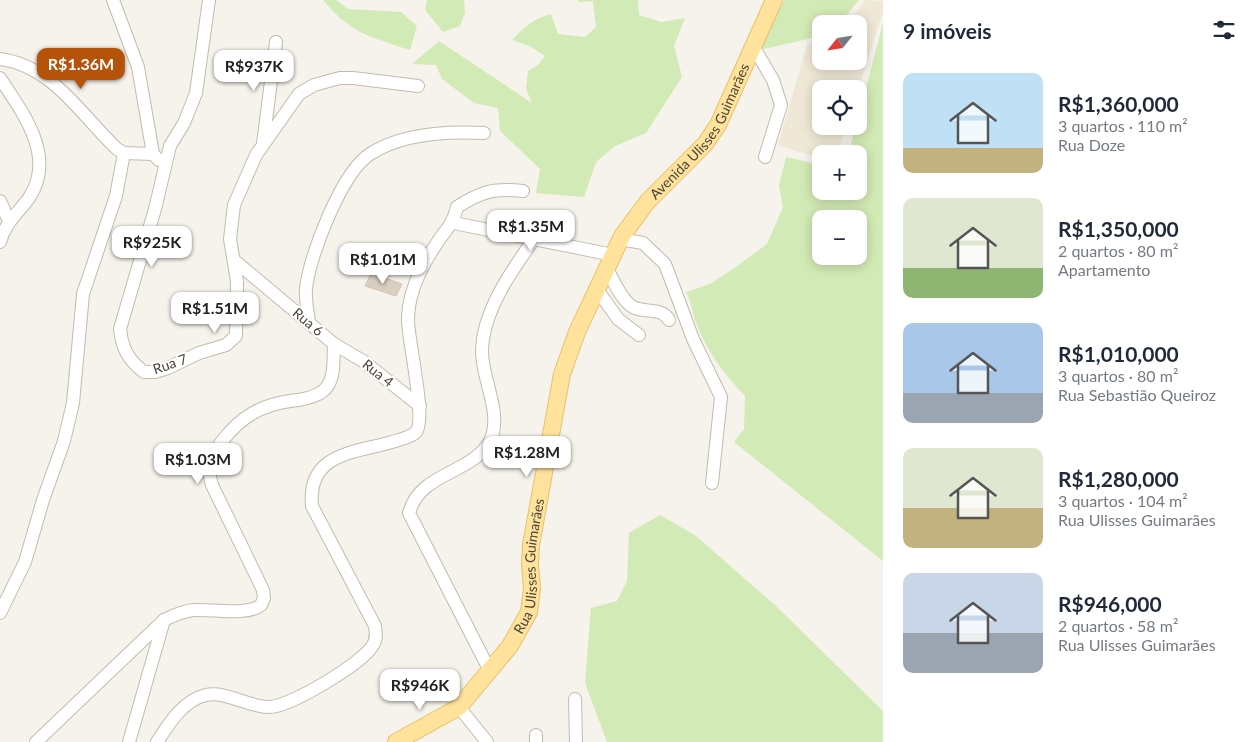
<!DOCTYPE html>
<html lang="pt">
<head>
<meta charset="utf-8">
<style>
	:root { --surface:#fff; --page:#f6f6f7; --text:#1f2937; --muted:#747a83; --accent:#b45309 }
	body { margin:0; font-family:Lato,sans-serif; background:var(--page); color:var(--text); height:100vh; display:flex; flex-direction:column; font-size:19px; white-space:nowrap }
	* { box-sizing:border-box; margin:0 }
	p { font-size:16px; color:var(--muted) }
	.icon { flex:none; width:28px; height:28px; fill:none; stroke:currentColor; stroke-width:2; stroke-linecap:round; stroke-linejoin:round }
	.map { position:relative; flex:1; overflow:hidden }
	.drawer { display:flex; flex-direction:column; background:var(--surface); width:375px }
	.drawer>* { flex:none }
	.needle { width:32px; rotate:240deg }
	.controls { position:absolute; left:812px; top:15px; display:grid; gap:10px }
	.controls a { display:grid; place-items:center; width:55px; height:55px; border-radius:10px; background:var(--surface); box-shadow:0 2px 12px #0003; font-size:25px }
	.price { position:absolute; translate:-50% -42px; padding:0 11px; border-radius:10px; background:#fff; color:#222; font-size:16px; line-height:32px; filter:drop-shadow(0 1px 2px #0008) }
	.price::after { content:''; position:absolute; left:50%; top:30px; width:15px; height:11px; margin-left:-8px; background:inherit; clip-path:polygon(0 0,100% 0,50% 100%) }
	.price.selected { background:var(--accent); color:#fff }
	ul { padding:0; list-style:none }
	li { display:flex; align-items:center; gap:15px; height:125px; padding:0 20px }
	li span { display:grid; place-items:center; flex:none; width:140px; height:100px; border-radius:10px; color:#555 }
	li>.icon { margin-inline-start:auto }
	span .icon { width:60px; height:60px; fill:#fffc; stroke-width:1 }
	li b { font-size:21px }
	h2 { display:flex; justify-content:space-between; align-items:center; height:60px; padding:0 20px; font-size:21px }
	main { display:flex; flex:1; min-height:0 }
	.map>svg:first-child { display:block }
	.education { fill:#efe8d6 }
	.green { fill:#d2eab5; fill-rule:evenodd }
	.building { fill:#d8cfc1; stroke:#d3c7b4 }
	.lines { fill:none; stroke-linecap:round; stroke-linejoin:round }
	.minor-casing { stroke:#c2bbae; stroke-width:14 }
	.major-casing { stroke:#e6c16a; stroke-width:18 }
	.minor { stroke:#fff; stroke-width:12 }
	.major { stroke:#ffe39c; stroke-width:16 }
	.labels { text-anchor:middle; stroke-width:4; stroke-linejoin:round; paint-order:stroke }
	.street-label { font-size:14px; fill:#4b4439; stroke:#fff }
</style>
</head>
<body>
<main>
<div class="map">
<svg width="883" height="742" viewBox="0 0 883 742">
	<rect width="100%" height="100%" fill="#f6f3ec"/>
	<path class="education" d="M865,0L883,1V12L858,89H821V126H846L837,154H821V159L778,145L807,45L821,41V61H859V24H847Z"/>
	<g class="green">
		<path d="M323,0H336L348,9L401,12L417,26L410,50C370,37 350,33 323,0Z"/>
		<path d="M427,0H464L465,13L460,26L443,32L425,10Z"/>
		<path d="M577,0H638L639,15L661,22L685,18L674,46L682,77L646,133L615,146L596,162L584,197L536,193L540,169L500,131L498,108L474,103L442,79L436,65L412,64L439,41L532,103L526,89L528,71L538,65L545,56L530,46L512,40C524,27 533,19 551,14L558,34L585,37L596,27L593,1L580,2Z"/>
		<path d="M784,0H859L839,24H821V36L760,50Z"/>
		<path d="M883,23V561L734,442L744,429L745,396C725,375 708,353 697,325C692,313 692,304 686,292L710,284L733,269L767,244L783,207L779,186L786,157L821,165V191H859V154H846L850,148L856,126H859V115ZM821,219H859V256H821Z"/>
		<path d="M660,515L696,536L776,606L883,711V742H607L585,683L591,608L617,601L627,581L629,533Z"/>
	</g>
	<path class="building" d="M371,273L402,284L396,296L365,286Z"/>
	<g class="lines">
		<g class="minor-casing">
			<g id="minor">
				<path d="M113,0L138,67L153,154L159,160"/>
				<path d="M209,0L196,93L184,123L170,146L155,209L120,329C122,348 128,360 144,372H155L168,368L199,353L226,345L236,336L237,281L230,239L234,205L256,155L294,101L299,94L314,85L340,78H353L418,86"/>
				<path d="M753,46L773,80L781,105L765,157"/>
				<path d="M0,59C53,66 81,115 117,149L124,153L153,154"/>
				<path d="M0,78C22,112 57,156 29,198C18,213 5,223 0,242"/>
				<path d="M263,144L276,42"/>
				<path d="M0,201L9,221"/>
				<path d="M454,223L613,255"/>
				<path d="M620,239L643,243L665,264L693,339L721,397L712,483"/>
				<path d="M235,261L334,344L363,361L420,406"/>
				<path d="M606,267C613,279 619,296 630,305C641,315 661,305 669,320"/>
				<path d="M596,288L618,319L639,335"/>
				<path d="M309,323C308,312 305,300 306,289C309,256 342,172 370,154C402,133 447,131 484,133"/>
				<path d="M0,613L25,562L43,500L64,441L73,403L83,294L116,196L124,153"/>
				<path d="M490,671L409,513C420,471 475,474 491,439C502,412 482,379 482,352C482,312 512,270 534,239"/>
				<path d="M575,699L576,742"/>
				<path d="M459,707L487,742"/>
				<path d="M36,742L164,620C174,615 183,611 194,610C212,609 248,616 261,605L264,598L263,590L212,485C206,464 209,458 223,440C241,417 261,405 290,401C301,400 314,398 323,391C336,381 333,358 334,344"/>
				<path d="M129,742L164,620"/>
				<path d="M157,742C168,725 183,700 206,695C227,691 248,707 269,707C290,707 363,663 373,645C377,639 376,633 375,626L312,506C307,453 354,453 392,442C400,439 410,438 416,432C427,419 408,341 408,320C408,294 421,267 435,246C445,229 452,228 457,207C482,191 494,188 523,191"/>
				<path d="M536,742V735"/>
			</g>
		</g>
		<g class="major-casing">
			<g id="major">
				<path id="s1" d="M396,742L459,707L510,646L529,612L532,589L530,564L531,545L562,374L577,332L622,236L648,201L705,144L718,125L774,0"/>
			</g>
		</g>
		<use href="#minor" class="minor"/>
		<use href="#major" class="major"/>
	</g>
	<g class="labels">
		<g class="street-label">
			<text dy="5" stroke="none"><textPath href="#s1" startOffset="714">Avenida Ulisses Guimarães</textPath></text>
			<text transform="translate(308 322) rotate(40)" y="5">Rua 6</text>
			<text transform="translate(170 364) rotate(-19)" y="5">Rua 7</text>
			<text transform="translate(378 373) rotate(38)" y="5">Rua 4</text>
			<text dy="5" stroke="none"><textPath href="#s1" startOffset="236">Rua Ulisses Guimarães</textPath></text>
		</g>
	</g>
</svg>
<div class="controls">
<a><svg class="needle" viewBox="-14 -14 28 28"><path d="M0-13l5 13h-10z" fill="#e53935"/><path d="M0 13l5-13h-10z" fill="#747a83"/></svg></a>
<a><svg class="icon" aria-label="locate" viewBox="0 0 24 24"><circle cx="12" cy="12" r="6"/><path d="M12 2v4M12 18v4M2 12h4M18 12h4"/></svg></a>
<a>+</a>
<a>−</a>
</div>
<b class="price selected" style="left:81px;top:90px">R$1.36M</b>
<b class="price" style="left:254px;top:92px">R$937K</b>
<b class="price" style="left:531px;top:252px">R$1.35M</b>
<b class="price" style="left:152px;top:268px">R$925K</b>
<b class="price" style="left:383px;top:285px">R$1.01M</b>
<b class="price" style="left:215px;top:334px">R$1.51M</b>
<b class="price" style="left:527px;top:478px">R$1.28M</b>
<b class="price" style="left:198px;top:485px">R$1.03M</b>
<b class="price" style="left:420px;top:711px">R$946K</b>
</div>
<section class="drawer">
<h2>9 imóveis<svg class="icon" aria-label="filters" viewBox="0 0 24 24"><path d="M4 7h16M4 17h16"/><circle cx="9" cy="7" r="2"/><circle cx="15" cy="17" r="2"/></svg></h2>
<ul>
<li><span style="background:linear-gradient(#bfe0f5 75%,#c2b280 0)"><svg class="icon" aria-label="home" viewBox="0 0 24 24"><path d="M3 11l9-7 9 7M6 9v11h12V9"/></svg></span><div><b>R$1,360,000</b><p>3 quartos · 110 m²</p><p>Rua Doze</p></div></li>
<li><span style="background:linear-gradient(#dfe7d0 70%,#8fb573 0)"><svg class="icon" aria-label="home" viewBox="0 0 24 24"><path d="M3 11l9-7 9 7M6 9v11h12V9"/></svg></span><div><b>R$1,350,000</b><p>2 quartos · 80 m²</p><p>Apartamento</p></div></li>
<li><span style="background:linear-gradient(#a9c7e8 70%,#9aa5b1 0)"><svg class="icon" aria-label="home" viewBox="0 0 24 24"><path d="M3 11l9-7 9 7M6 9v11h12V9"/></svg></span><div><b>R$1,010,000</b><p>3 quartos · 80 m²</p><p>Rua Sebastião Queiroz</p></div></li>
<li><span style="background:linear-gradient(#dfe7d0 60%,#c2b280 0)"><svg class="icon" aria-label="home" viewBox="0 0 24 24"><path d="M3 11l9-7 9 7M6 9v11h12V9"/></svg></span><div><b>R$1,280,000</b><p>3 quartos · 104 m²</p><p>Rua Ulisses Guimarães</p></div></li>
<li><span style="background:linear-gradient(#c9d6e8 60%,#9aa5b1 0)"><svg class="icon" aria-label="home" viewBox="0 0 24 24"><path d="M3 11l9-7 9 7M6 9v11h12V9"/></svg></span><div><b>R$946,000</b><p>2 quartos · 58 m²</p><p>Rua Ulisses Guimarães</p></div></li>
</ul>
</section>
</main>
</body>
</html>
